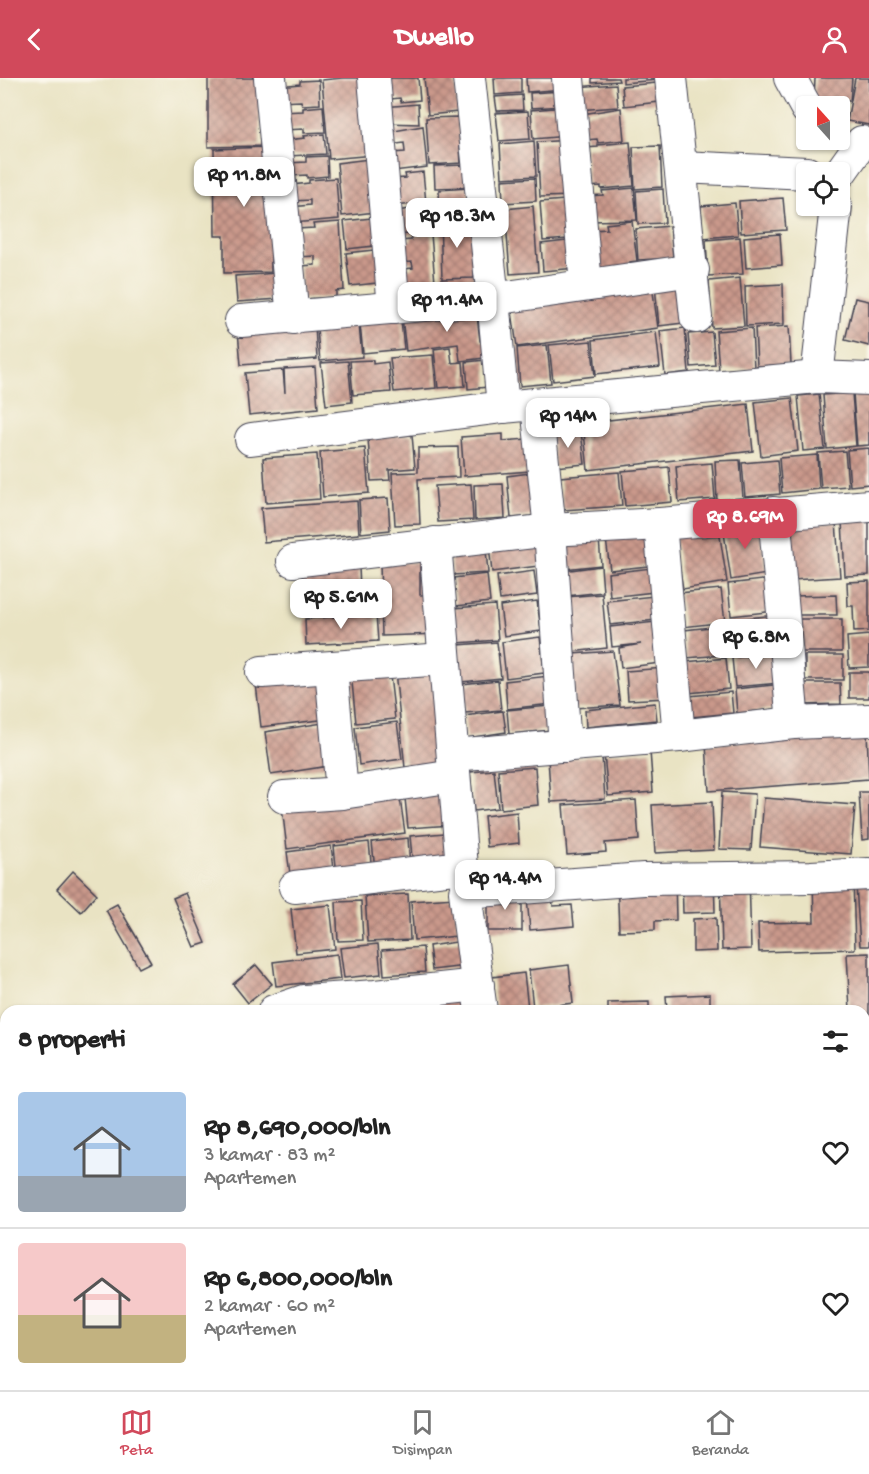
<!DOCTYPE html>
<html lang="id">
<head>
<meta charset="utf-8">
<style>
	:root { --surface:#fff; --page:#f6f6f6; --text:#222; --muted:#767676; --line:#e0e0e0; --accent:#d1495b }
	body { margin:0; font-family:"Gochi Hand",sans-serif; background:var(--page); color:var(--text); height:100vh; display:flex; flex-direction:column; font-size:22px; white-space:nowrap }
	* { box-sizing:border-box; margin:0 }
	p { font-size:20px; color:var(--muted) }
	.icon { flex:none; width:33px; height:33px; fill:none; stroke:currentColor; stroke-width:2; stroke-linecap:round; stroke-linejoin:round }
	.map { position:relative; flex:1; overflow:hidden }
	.panel { position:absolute; left:0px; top:927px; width:870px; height:386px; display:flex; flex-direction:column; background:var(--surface); border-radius:18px 18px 0 0; box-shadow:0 2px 4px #0004 }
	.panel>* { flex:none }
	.needle { width:39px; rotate:339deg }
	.fabs { position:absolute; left:796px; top:18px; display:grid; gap:12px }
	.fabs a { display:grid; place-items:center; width:54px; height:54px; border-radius:6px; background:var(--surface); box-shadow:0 2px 4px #0004; font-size:30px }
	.price { position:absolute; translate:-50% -51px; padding:0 14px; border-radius:12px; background:#fff; color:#222; font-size:20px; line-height:39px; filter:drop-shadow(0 2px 3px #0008) }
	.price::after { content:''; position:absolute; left:50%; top:36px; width:18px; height:14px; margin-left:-9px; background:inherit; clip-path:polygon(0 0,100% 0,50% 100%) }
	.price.active { background:var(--accent); color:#fff }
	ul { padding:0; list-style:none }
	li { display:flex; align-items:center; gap:18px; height:150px; padding:0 18px }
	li+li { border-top:2px solid var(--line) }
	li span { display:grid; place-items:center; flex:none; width:168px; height:120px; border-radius:6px; color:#555 }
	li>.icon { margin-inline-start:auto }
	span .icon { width:72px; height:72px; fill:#fffc; stroke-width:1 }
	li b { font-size:26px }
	h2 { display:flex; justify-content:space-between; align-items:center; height:72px; padding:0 18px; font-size:26px }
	header { display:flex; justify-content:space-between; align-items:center; height:78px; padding:0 18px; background:var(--accent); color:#fff; font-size:27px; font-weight:800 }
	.menu { display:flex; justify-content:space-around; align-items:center; height:84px; border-top:2px solid var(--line); background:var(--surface); font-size:16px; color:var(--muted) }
	.menu a { display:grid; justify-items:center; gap:3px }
	.menu .active { color:var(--accent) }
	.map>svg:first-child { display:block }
	.building { fill:url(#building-cross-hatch) }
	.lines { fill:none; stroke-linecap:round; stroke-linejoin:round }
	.minor-casing { stroke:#403f4f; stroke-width:34 }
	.minor { stroke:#fff; stroke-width:32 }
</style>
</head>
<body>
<header><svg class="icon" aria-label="back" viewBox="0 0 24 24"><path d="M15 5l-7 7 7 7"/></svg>Dwello<svg class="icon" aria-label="person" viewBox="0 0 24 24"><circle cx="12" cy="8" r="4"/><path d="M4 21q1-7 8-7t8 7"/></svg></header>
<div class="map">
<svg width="869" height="1312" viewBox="0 0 869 1312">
	<defs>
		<pattern id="building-cross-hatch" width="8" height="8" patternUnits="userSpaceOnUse" patternTransform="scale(1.5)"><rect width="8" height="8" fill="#ca998b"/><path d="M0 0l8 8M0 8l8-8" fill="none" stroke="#a47c73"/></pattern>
	</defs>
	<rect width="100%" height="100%" fill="#fbf7ec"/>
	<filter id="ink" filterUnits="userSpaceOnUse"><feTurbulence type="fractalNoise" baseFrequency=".0167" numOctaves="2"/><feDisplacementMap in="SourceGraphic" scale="12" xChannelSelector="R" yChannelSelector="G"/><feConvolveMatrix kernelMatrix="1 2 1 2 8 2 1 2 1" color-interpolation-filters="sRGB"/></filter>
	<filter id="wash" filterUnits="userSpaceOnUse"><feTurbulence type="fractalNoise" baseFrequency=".008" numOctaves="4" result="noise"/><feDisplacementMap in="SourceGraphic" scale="24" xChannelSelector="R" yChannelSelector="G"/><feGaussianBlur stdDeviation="1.35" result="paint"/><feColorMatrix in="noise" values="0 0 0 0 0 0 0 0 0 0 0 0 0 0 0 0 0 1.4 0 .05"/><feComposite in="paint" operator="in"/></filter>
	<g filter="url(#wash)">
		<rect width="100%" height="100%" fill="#e9e3c3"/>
		<g id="blocks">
			<g class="building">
				<path d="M208,0H260V68L208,69Z"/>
				<path d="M342,0H367L374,77L329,81L322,2Z"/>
				<path d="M380,0H418L420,22L401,24L400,20L382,22Z"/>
				<path d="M424,0H455L458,34L428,37Z"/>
				<path d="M494,0H521V15L495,17Z"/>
				<path d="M526,0H563L564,11L527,14Z"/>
				<path d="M592,0H618L619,3L592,5Z"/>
				<path d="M623,0H657V2L623,5Z"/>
				<path d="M815,0H852L850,23L814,22Z"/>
				<path d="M855,0H869V47L847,43Z"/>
				<path d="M319,2L320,26L302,27L301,23L278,24V8L300,6V3Z"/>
				<path d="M657,5L659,24L624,28L622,8Z"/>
				<path d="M616,6L618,29L577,32L575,9Z"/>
				<path d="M563,13L564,28L531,30L530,15Z"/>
				<path d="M522,17L523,32L497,33L495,19Z"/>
				<path d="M418,26L419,46L385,45L383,29Z"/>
				<path d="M323,28L325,54L304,55V51L283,52L282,34L303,33V30Z"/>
				<path d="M566,29L568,58L533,61L531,32Z"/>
				<path d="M621,30L624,62L598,65L597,61L585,62L582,36Z"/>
				<path d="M528,33L530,61L499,63L496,35Z"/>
				<path d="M458,39L461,85L429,87L426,40Z"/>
				<path d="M423,48L427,89L393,93L391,75L405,74L404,65L389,67L388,54Z"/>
				<path d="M324,56L326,76L288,78L287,62L305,60L304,58Z"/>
				<path d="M573,62L575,118L540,119L537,64Z"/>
				<path d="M534,63L536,98L502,100L500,66Z"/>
				<path d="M630,64L634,108L601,111V108L588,109L585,70L598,69V67Z"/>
				<path d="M660,68L662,109L635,111L633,69Z"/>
				<path d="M270,69L271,194L224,195V158H215L214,71Z"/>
				<path d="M327,78L328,98L307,100V97L288,98L287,85L306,84V79Z"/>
				<path d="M369,81L375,134L342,138L337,85Z"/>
				<path d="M466,87L467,109L435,110L434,88Z"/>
				<path d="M423,94L426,125L393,128L391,101L406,100L405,96Z"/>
				<path d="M336,100L339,141L292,145L291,129L310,127V122L293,123L292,107L309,105V102Z"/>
				<path d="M535,100L536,123L503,125L502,102Z"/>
				<path d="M469,110V137L440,138L439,112Z"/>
				<path d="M634,110L637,142L589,143L587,118L603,117L602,113Z"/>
				<path d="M663,111L665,145L638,146L636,113Z"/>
				<path d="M783,120L786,152L741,155L739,123Z"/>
				<path d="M577,121L580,160L543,163L540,124Z"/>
				<path d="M735,125L738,157L703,160L701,128Z"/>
				<path d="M533,128L538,194L510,196L505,131Z"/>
				<path d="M428,129L430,154L397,157L395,133Z"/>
				<path d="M381,139L383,167L347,171L344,143Z"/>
				<path d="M472,141L474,200L442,201L440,142Z"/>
				<path d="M632,143L637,183L630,184L631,191L598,194L593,152L607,151L606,146Z"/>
				<path d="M340,144L344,212L336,213V219L302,221L300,188L315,187V178L298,179L296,151L314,150L313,146Z"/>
				<path d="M670,148L673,180L638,182L636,151Z"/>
				<path d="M431,156L435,205H431L432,212L404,214L403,191L413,190L412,184L401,185L399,163L411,162V158Z"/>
				<path d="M780,156L782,187L746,190L744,159Z"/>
				<path d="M740,159L743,196L708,198L706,162Z"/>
				<path d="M575,162L577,190L543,193L541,166Z"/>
				<path d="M383,171L386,204L350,208L346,175Z"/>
				<path d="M277,195L279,221L237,224L235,198Z"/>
				<path d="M740,200L744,248L712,250L709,203Z"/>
				<path d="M678,205L683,245L659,248L655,208Z"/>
				<path d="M783,206L784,246L746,248L745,208Z"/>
				<path d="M652,207L658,250L517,269L511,226Z"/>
				<path d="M855,220L869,223V268L845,262Z"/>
				<path d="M476,229L480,263L490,262L492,279L460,283L458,266L406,273L402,239Z"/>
				<path d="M400,233L404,271L363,275L359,237Z"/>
				<path d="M359,247L362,279L320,283L317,252Z"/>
				<path d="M315,248L317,281L241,287L238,253Z"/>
				<path d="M789,248L791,286L757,288L755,250Z"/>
				<path d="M685,250L689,294L665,297L660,253Z"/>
				<path d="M752,250L754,290L719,292L716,253Z"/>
				<path d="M656,254L660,289L596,296L593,262Z"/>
				<path d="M712,254L715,287L691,289L688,256Z"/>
				<path d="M591,263L595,298L553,303L549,267Z"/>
				<path d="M547,267L551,305L520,308L517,270Z"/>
				<path d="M450,269L452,285L463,284L465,308L438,310L434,271Z"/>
				<path d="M433,277L436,310L394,314L390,280Z"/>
				<path d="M373,282V286L388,284L391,314L353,317L350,283Z"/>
				<path d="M486,282L488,309L468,311L466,284Z"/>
				<path d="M348,283L352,324L326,327L321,285Z"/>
				<path d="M315,289L318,330L249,337L245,295L283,292L285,315L284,291Z"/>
				<path d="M869,314V367L857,368L853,315Z"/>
				<path d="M852,315L856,368L827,371L823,317Z"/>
				<path d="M819,316L825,371L803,373L798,318Z"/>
				<path d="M792,320L798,373L761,378L755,324Z"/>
				<path d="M748,326L753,373L588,392L583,345Z"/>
				<path d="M581,354L585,386L555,389L551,357Z"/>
				<path d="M503,356V363L527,361L530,393L464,398L461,359Z"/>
				<path d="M412,357L415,390L389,392L390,402L371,403L368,360Z"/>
				<path d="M458,369L459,399L418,401L420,446L395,447L392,395L418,394V370Z"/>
				<path d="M365,370L369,415L323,419L320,374Z"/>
				<path d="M869,370V406L850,408L847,372Z"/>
				<path d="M845,373L848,408L821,410L818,375Z"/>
				<path d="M317,376L320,421L266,425L263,380Z"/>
				<path d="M817,377L819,411L782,415L779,380Z"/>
				<path d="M740,382L743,420L717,422L715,383Z"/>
				<path d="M777,382L780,416L745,419L742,385Z"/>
				<path d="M712,385L715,421L679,424L676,388Z"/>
				<path d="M669,389L672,424L625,428L622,393Z"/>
				<path d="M538,394L543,437L511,440L507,398Z"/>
				<path d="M619,394L622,428L563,432L560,399Z"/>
				<path d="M471,406L473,442L438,444L435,408Z"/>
				<path d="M503,406L505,440L475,442L474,407Z"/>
				<path d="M388,420L390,452L361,455L359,422Z"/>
				<path d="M357,423L359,456L264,464L261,430Z"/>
				<path d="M869,441V497L845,498L842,443Z"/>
				<path d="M758,443L767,496L731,502L723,448Z"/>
				<path d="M836,444L840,499L792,502L789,446Z"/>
				<path d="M719,452L727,504L683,511L675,459Z"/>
				<path d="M645,457L648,488L610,492L606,461Z"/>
				<path d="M599,460L601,487L564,491L562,464Z"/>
				<path d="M544,463L546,487L492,494L489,469Z"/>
				<path d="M486,472L488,495L452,497L451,475Z"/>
				<path d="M420,484V517L438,516L439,556L382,558L380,485Z"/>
				<path d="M601,488L603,514L566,518L563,493Z"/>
				<path d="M359,489L361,533L304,536L302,493Z"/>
				<path d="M652,490L654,514L610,519L608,495Z"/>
				<path d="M534,493L537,517L500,522L497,498Z"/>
				<path d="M487,496L490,524L456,528L453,500Z"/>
				<path d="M772,501L775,533L731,538L728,506Z"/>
				<path d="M869,503V553L854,554L853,528H848L847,504Z"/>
				<path d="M721,511L725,544L683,549L679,515Z"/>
				<path d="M602,516L607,570L571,574L566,519Z"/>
				<path d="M836,517L837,537H794L793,518Z"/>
				<path d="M654,518L656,542L610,547L607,523Z"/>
				<path d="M537,523L541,553L504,558L500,528Z"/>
				<path d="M495,527L498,562L457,565L454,530Z"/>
				<path d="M376,536L378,563L306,567L305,541Z"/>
				<path d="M775,537L779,574L733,579L729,542Z"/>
				<rect x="797" y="541" width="45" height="33"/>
				<path d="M656,544L668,584L621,590L619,570L641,566L612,569L610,549Z"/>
				<path d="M720,548L723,577L686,580L684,552Z"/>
				<path d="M869,557V589L849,590L847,559Z"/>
				<path d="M540,559L544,595L506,600L502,564Z"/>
				<path d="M497,564L501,600L461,604L458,567Z"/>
				<path d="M613,573L620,627L574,630L572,576Z"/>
				<path d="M777,576L779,605L735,609L732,580Z"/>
				<rect x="805" y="577" width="38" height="25"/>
				<path d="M726,580L729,611L688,615L685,584Z"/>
				<path d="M439,588L448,685L405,690L395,593Z"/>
				<path d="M389,589L395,641L356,645L351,594Z"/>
				<path d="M665,590L667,620L628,622L626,593Z"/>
				<rect x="849" y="594" width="20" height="26"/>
				<path d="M323,598L328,641L261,649L256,606Z"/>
				<path d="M549,598L551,626L507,631L505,603Z"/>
				<path d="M498,602L501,632L465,635L462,606Z"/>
				<path d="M799,605H840L841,626L799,627Z"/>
				<path d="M783,606L785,630L737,635L735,611Z"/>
				<path d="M731,614L733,635L691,639L689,618Z"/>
				<path d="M655,625L657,642L586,649L585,632Z"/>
				<path d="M550,628L552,652L509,656L507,632Z"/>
				<path d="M503,633L506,654L467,660L464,638Z"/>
				<path d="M329,644L335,687L271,697L265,654Z"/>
				<path d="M397,644L402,681L359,687L355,649Z"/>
				<path d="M867,654L869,701L709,713L706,666Z"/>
				<path d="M650,673L653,714L608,718L604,676Z"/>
				<path d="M602,678L605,721L551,724L548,681Z"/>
				<path d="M535,689L538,727L501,731L498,692Z"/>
				<path d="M494,692L498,730L474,733L470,694Z"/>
				<path d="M448,706L452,747L408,750L404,710Z"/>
				<path d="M399,713L405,755L287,771L282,729Z"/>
				<path d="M722,714L755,716L751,772L719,771Z"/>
				<path d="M859,714H869V761L862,762Z"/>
				<path d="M764,720L855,727L851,776L760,769Z"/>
				<path d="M636,722L639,762L605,765L606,774L567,777L563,727Z"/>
				<path d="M712,724L714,772L655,775L652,727Z"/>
				<path d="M517,734L519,765L487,769L484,738Z"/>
				<path d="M456,754L458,785L413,789L410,758Z"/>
				<path d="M408,760L410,789L375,792L372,764Z"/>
				<path d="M369,764L372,794L337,798L334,768Z"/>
				<path d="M331,768L335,798L291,803L287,774Z"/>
				<path d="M869,791V868H860L855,792Z"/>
				<path d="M73,793L97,816L81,834L57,811Z"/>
				<path d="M749,795L751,871L722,872L720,797Z"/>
				<path d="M617,798L675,799L676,842L655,843V852L619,853Z"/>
				<path d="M714,798L715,834L683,835L682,799Z"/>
				<path d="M853,799L855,871L759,874L758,845L814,844L813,800Z"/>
				<path d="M551,808L553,828L572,827L574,848L530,852L526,810Z"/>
				<rect x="488" y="812" width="34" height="41"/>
				<path d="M185,815L206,865L194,869L173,820Z"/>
				<path d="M408,816L410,862L368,864L365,818Z"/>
				<path d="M455,820L458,858L414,862L411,823Z"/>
				<path d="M361,823L363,862L338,863L336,824Z"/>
				<path d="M117,826L151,884L139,890L106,832Z"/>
				<path d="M330,827L335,871L296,875L291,831Z"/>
				<path d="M716,840L717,873L693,874V841Z"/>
				<path d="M463,863L466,888L432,892L429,868Z"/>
				<path d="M378,866L381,896L344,900L340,870Z"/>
				<path d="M423,869L425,894L384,897L382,872Z"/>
				<path d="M869,875V946L864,947V933H850L847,876Z"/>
				<path d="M337,876L340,901L276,908L273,884Z"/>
				<path d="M256,887L272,906L248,925L233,906Z"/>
				<path d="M569,887L573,925L533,930L529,892Z"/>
				<path d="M524,895L528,930L496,933L492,899Z"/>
				<path d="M473,916L474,933H429L428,921Z"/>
				<path d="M710,916V933H667L666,918Z"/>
				<path d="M424,919L426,933H384L383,924Z"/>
				<path d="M649,924V933H608V925Z"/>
				<path d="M864,985H866L869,1003V1015L864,1016Z"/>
				<path d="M869,1037V1069L864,1073V1040Z"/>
				<path d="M869,1075V1103L864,1097V1078Z"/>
				<path d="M0,1142L6,1143V1175L0,1174Z"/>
				<path d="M869,1169V1238L864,1244V1175Z"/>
				<path d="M0,1219L6,1220V1262H0Z"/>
				<path d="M0,1266L6,1267V1306H12L11,1312H0Z"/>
				<path d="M197,1306H224L242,1308L241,1312H197Z"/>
			</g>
		</g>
	</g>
	<g filter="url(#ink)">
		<use href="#blocks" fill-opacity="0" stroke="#403f4f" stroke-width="1.5"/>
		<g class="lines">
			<g class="minor-casing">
				<g id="minor">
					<path d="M270,0L293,240"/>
					<path d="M374,0L394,230"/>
					<path d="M469,0L493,221L503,329"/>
					<path d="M568,0L586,207"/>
					<path d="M671,0L696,239"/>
					<path d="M790,0L807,31"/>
					<path d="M681,89L807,95"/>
					<path d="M840,95L862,64"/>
					<path d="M241,243L493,221L693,192"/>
					<path d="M817,299L836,128"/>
					<path d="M537,327L550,452L565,668"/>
					<path d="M251,361L503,329L817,299L869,301"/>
					<path d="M774,435L793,645"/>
					<path d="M660,446L679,658"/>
					<path d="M293,483L550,452L660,446L869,428"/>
					<path d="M331,590L342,715"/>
					<path d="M262,594L444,581"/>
					<path d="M453,677L679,658L793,645L869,642"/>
					<path d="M284,719L342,715L454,698"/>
					<path d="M295,809L462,789L435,465"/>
					<path d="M274,933L304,923L375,918L478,907"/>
					<path d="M481,933L465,814L644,801L811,799L869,796"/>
					<path d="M864,1022L869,1019"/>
					<path d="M864,1137L869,1132"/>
					<path d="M0,1199L6,1200"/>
					<path d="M671,1306L686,1312"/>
					<path d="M749,1306L768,1312"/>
					<path d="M49,1312L50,1306"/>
					<path d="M151,1312V1306"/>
					<path d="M343,1312V1306"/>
					<path d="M527,1312V1306"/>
				</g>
			</g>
			<use href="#minor" class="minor"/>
		</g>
	</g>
</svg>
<div class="fabs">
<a><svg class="needle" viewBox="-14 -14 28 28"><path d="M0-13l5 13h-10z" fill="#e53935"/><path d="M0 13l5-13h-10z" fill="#767676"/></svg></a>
<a><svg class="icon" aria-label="locate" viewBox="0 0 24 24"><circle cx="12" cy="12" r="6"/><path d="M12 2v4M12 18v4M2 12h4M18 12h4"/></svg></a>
</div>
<b class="price" style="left:244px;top:130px">Rp 11.8M</b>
<b class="price" style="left:457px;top:171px">Rp 18.3M</b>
<b class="price" style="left:447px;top:255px">Rp 11.4M</b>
<b class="price" style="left:568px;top:371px">Rp 14M</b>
<b class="price active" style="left:745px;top:472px">Rp 8.69M</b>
<b class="price" style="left:341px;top:552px">Rp 5.61M</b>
<b class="price" style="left:756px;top:592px">Rp 6.8M</b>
<b class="price" style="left:505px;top:833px">Rp 14.4M</b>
<section class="panel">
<h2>8 properti<svg class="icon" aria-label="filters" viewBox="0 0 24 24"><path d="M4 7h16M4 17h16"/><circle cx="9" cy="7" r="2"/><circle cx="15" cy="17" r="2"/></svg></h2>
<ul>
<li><span style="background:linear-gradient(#a9c7e8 70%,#9aa5b1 0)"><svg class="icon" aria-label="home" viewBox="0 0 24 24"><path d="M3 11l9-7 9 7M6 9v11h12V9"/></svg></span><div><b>Rp 8,690,000/bln</b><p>3 kamar · 83 m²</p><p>Apartemen</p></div><svg class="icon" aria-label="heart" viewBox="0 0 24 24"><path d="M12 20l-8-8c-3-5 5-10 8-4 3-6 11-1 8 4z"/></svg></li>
<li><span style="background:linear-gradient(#f6c9c9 60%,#c2b280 0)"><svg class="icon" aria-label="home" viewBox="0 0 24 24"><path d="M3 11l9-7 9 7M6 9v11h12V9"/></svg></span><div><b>Rp 6,800,000/bln</b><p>2 kamar · 60 m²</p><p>Apartemen</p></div><svg class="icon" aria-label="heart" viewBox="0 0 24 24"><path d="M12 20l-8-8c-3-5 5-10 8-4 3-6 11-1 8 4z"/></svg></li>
</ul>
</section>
</div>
<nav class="menu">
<a class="active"><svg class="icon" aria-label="map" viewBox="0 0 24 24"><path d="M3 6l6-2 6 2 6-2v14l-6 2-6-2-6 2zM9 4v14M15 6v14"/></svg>Peta</a>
<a><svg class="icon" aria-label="saved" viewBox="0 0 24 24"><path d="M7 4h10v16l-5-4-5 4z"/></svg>Disimpan</a>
<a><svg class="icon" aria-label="home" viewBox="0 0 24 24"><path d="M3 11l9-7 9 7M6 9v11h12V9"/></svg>Beranda</a>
</nav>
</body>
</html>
